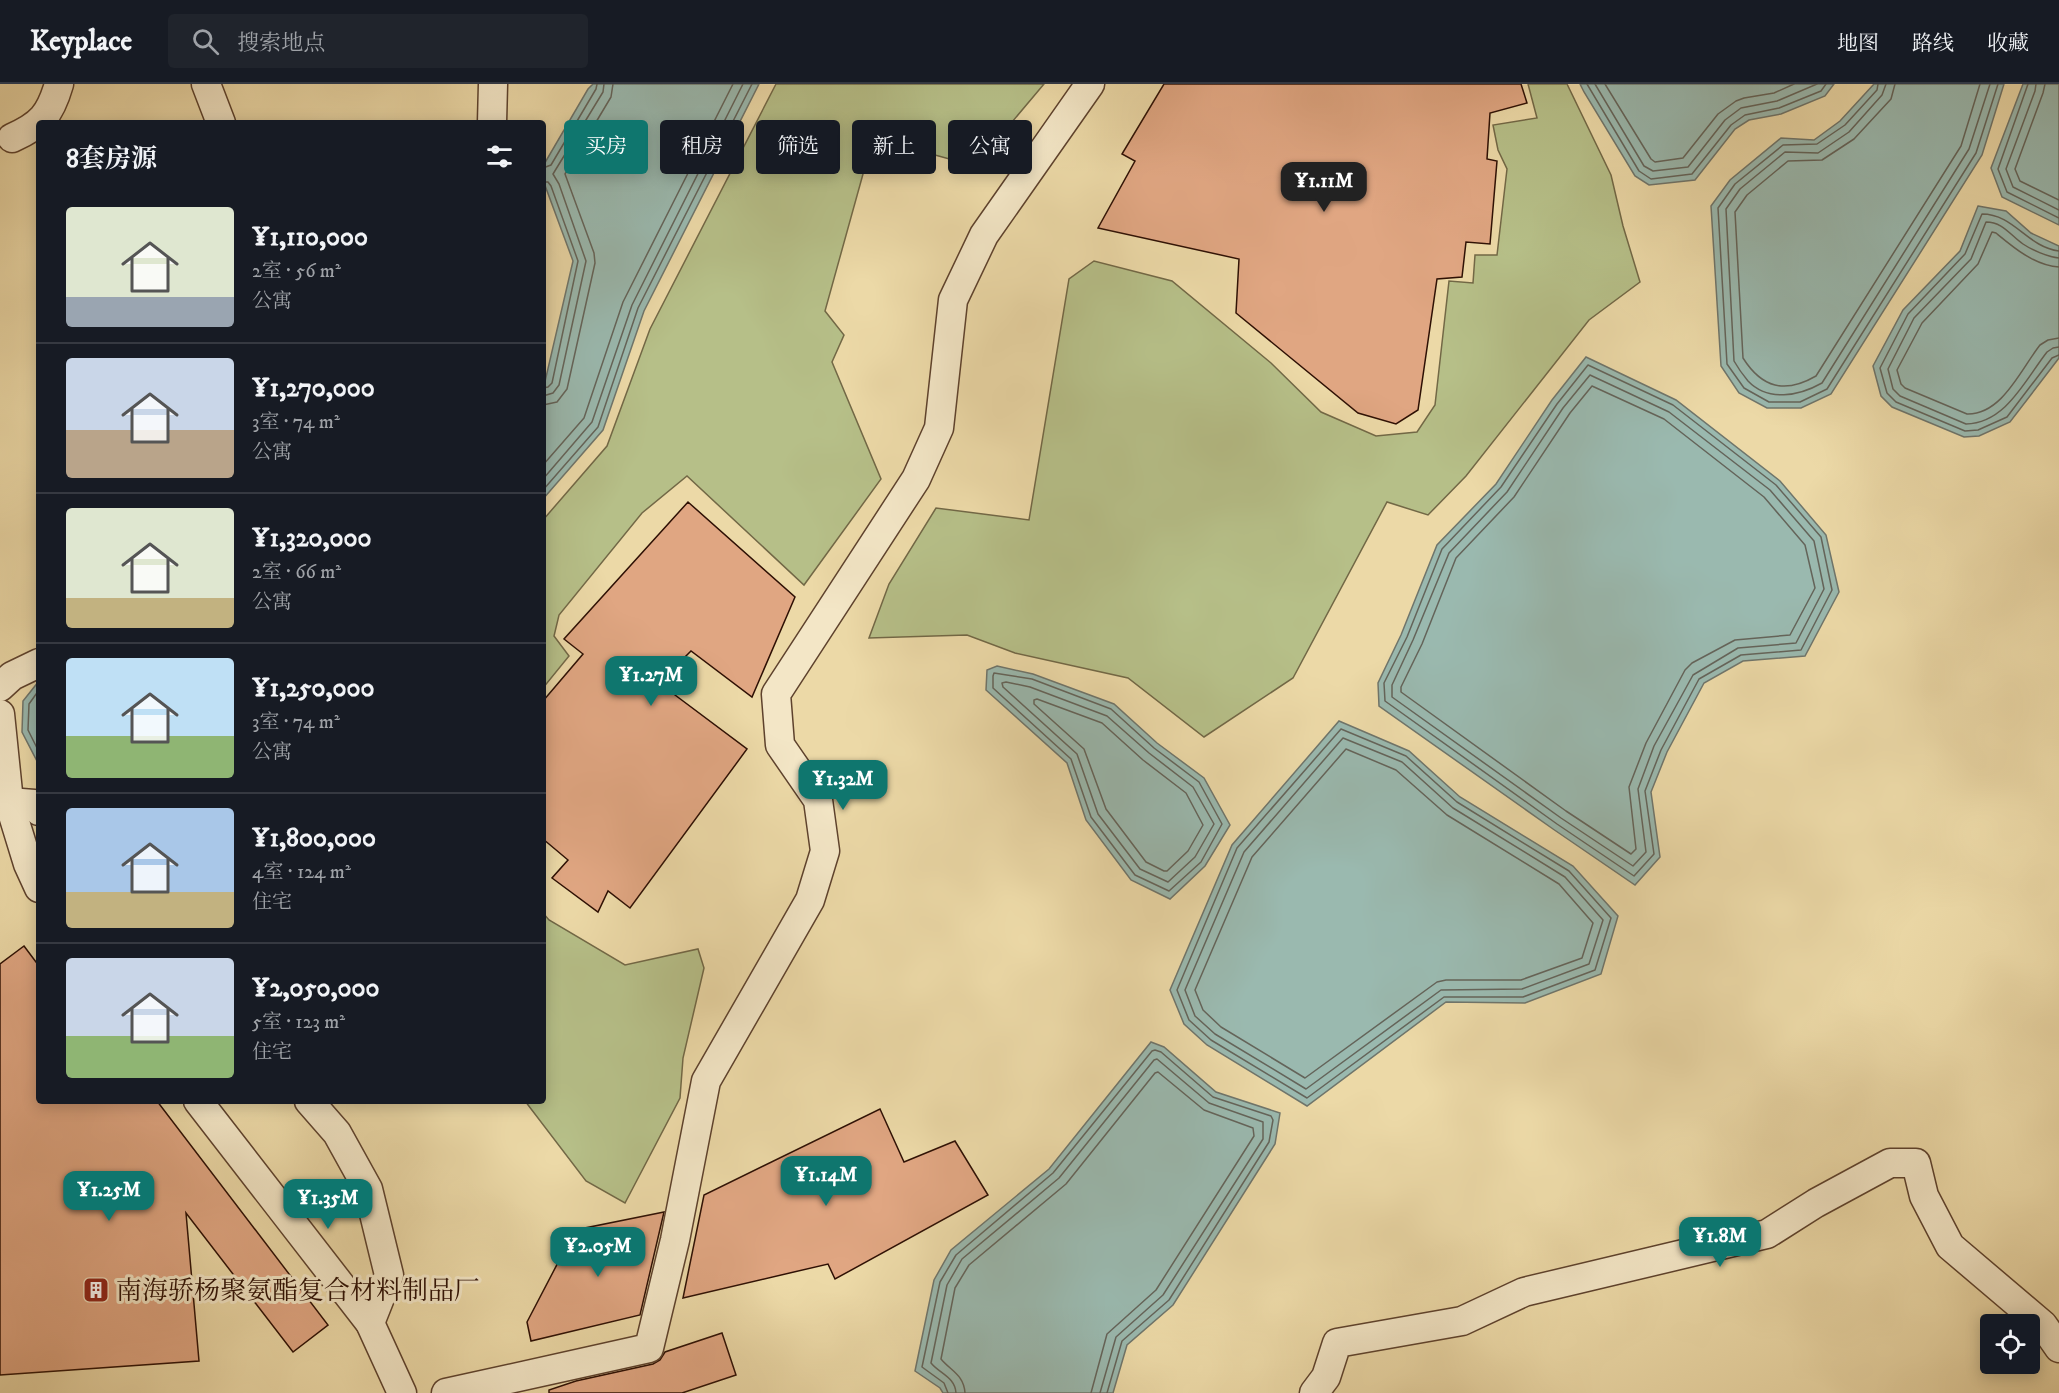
<!DOCTYPE html>
<html lang="zh">
<head>
<meta charset="utf-8">
<style>
	:root { --surface:#171b24; --page:#20242c; --text:#f1f3f6; --muted:#9ea1a6; --line:#363941; --accent:#0f766e }
	body { margin:0; font-family:"IM FELL DW Pica","Noto Serif SC",serif; background:var(--page); color:var(--text); height:100vh; display:flex; flex-direction:column; font-size:22px; white-space:nowrap }
	* { box-sizing:border-box; margin:0 }
	p { font-size:20px; color:var(--muted) }
	.icon { flex:none; width:33px; height:33px; fill:none; stroke:currentColor; stroke-width:2; stroke-linecap:round; stroke-linejoin:round }
	.map { position:relative; flex:1; overflow:hidden }
	.side { position:absolute; left:36px; top:36px; width:510px; height:984px; display:flex; flex-direction:column; background:var(--surface); border-radius:6px; box-shadow:0 3px 15px #0003 }
	.side>* { flex:none }
	.top-card { position:absolute; left:564px; top:36px; width:570px; height:54px; display:flex; gap:12px }
	.tools { position:absolute; left:1980px; top:1230px; display:grid; gap:12px }
	.tools a { display:grid; place-items:center; width:60px; height:60px; border-radius:6px; background:var(--surface); box-shadow:0 3px 15px #0003; font-size:30px }
	.price { position:absolute; translate:-50% -51px; padding:0 14px; border-radius:12px; background:var(--accent); color:#fff; font-size:20px; line-height:39px; filter:drop-shadow(0 2px 3px #0008) }
	.price::after { content:''; position:absolute; left:50%; top:36px; width:18px; height:14px; margin-left:-9px; background:inherit; clip-path:polygon(0 0,100% 0,50% 100%) }
	.price.on { background:#222; color:#fff }
	ul { padding:0; list-style:none }
	li { display:flex; align-items:center; gap:18px; height:150px; padding:0 30px }
	li+li { border-top:2px solid var(--line) }
	li span { display:grid; place-items:center; flex:none; width:168px; height:120px; border-radius:6px; color:#555 }
	li>.icon { margin-inline-start:auto }
	span .icon { width:72px; height:72px; fill:#fffc; stroke-width:1 }
	li b { font-size:26px }
	h2 { display:flex; justify-content:space-between; align-items:center; height:72px; padding:0 30px; font-size:26px }
	.pill { padding:0 21px; border-radius:6px; background:var(--surface); box-shadow:0 3px 15px #0003; font-size:21px; line-height:54px }
	.pill.on { background:var(--accent); color:#fff }
	header { display:flex; align-items:center; gap:36px; box-sizing:border-box; height:84px; padding:0 30px; background:var(--surface); border-bottom:2px solid var(--line) }
	header strong { font-size:28px }
	nav { display:flex; gap:33px; margin-inline-start:auto; font-size:21px }
	.search { width:420px; height:54px; background:var(--page); display:flex; align-items:center; gap:15px; box-sizing:border-box; padding:0 21px; border-radius:6px; color:var(--muted); font-size:22px }
	.map>svg:first-child { display:block }
	.green { fill:#b6bf88; stroke:#726846; stroke-width:1.5 }
	.water { fill:#9ab9af; stroke:#6f756b; stroke-width:1.5 }
	.lines { fill:none; stroke-linecap:round; stroke-linejoin:round }
	.shore { stroke:#64645a; stroke-width:1.5 }
	.building { fill:#e0a682; stroke:#2e1004; stroke-width:1.5 }
	.minor-casing { stroke:#5e422d; stroke-width:31 }
	.minor { stroke:#f3e6c6; stroke-width:28 }
	.labels { text-anchor:middle; stroke-width:6; stroke-linejoin:round; paint-order:stroke }
	.poi-label { font-size:26px; fill:#2e1004; stroke:#f3e6c6; text-anchor:start }
</style>
</head>
<body>
<header>
<strong>Keyplace</strong>
<div class="search"><svg class="icon" aria-label="search" viewBox="0 0 24 24"><circle cx="10" cy="10" r="6"/><path d="M15 15l6 6"/></svg>搜索地点</div>
<nav><a>地图</a><a>路线</a><a>收藏</a></nav>
</header>
<div class="map">
<svg width="2059" height="1309" viewBox="0 0 2059 1309">
	<rect width="100%" height="100%" fill="#ecd9a7"/>
	<filter id="stains"><feTurbulence type="fractalNoise" baseFrequency=".00333" numOctaves="4"/><feColorMatrix values="0 0 0 0 .2 0 0 0 0 .09 0 0 0 0 .02 0 0 0 .5 -.17"/></filter>
	<radialGradient id="worn" r=".72"><stop offset=".6" stop-color="#630" stop-opacity="0"/><stop offset="1" stop-color="#630" stop-opacity=".3"/></radialGradient>
	<g class="green">
		<path d="M776,0H1044L996,57L953,76L873,54L825,227L844,251L832,278L881,395L804,501L687,392L642,429L559,531L554,552L569,572L543,604V436L607,362L650,245Z"/>
		<path d="M1528,0H1567L1611,91L1623,142L1640,198L1589,236L1466,392L1428,431L1387,418L1293,594L1204,653L1128,594L1015,569L967,551L869,554L889,500L936,424L1029,436L1069,195L1094,177L1172,197L1271,279L1321,328L1376,352L1417,348L1435,321L1449,197L1473,199L1475,171H1497L1507,85L1498,66L1493,41L1537,34Z"/>
		<path d="M543,829L549,836L625,881L698,865L704,884L683,974L680,1014L625,1119L586,1097L525,1017H543Z"/>
	</g>
	<g class="water">
		<path d="M593,0H759L644,227L603,346L543,415V306L573,177L543,96V82L588,5Z"/>
		<path d="M1580,0H1834L1825,12L1781,30L1749,36L1735,45L1695,96L1649,101L1635,92L1584,8Z"/>
		<path d="M1874,0H2004L1982,71L1831,310L1801,324H1767L1739,309L1721,282L1711,122L1730,96L1781,54L1814,56L1840,37Z"/>
		<path d="M2023,0H2059V141L2002,113L1991,84Z"/>
		<path d="M1978,122L2006,127L2031,149L2059,162V274L2010,338L1979,352L1964,353L1892,323L1881,312L1873,282L1903,226L1960,167Z"/>
		<path d="M1586,273L1676,316L1780,397L1826,451L1839,508L1805,572L1743,577L1704,599L1667,668L1651,708L1660,773L1635,801L1553,745L1379,622L1378,599L1401,551L1437,461L1496,400L1552,316Z"/>
		<path d="M997,582L1033,590L1114,620L1157,659L1204,694L1230,741L1205,782L1170,815L1131,796L1086,736L1067,679L986,606L987,586Z"/>
		<path d="M39,597V681L22,648L23,617Z"/>
		<path d="M1339,637L1409,667L1460,713L1573,782L1618,832L1601,890L1525,919L1446,918L1307,1022L1207,961L1184,940L1170,906L1232,761Z"/>
		<path d="M1151,958L1164,963L1216,1008L1280,1029L1275,1060L1173,1221L1127,1261L1113,1309H943L940,1304L915,1287L934,1196L951,1166L1049,1085Z"/>
	</g>
	<g class="lines">
		<g class="shore">
			<path d="M1587,0L1639,87L1651,95L1692,90L1731,41L1745,31L1779,24L1821,7L1826,0"/>
			<path d="M1595,0L1644,82L1653,87L1688,83L1725,36L1741,24L1777,17L1817,0"/>
			<path d="M1605,0L1651,75L1655,78L1683,74L1718,30L1736,17L1744,14L1774,9L1794,0"/>
			<path d="M1878,0L1877,6L1845,41L1817,60L1783,61L1735,100L1718,124L1727,280L1744,304L1769,318H1800L1827,305L1976,69L1998,0"/>
			<path d="M1886,0L1882,11L1849,48L1818,69L1785,68L1740,105L1726,125L1734,277C1738,284 1743,291 1748,297C1768,318 1799,312 1822,299L1969,65L1990,0"/>
			<path d="M1895,0L1891,15L1854,55L1822,76L1788,77L1747,111L1735,128L1743,274C1762,304 1785,310 1816,292L1961,62L1980,0"/>
			<path d="M2028,0L1998,85L2007,108L2059,134"/>
			<path d="M2036,0L2035,7L2006,85L2013,103L2059,126"/>
			<path d="M2045,0L2043,9L2015,85L2020,97L2059,116"/>
			<path d="M543,84L551,81L596,5L597,0"/>
			<path d="M543,98H548L551,102L578,177L552,299L548,303L543,304"/>
			<path d="M2059,167C2027,163 2014,130 1982,130L1965,170L1908,230L1880,284L1887,309L1896,318L1965,347L1978,346L2007,333L2052,274L2059,271"/>
			<path d="M2059,174C2048,173 2032,166 2023,160C2010,151 2003,138 1986,138L1971,175L1914,234L1888,285L1893,305L1900,312L1966,340C2006,339 2025,296 2047,268L2053,264L2059,263"/>
			<path d="M2059,183C2035,182 2013,163 1996,149L1992,148L1978,180L1922,239L1897,286L1901,300L1905,304L1967,330C2002,331 2021,285 2040,261L2048,256L2059,254"/>
			<path d="M1588,281L1673,321L1776,401L1821,453L1832,506L1801,566L1741,571L1699,595L1661,666L1645,707L1654,770L1634,792L1557,740L1385,617L1384,599L1407,553L1442,465L1501,403L1557,320Z"/>
			<path d="M1590,291L1669,328L1770,406L1814,457L1824,505L1796,559L1738,564L1693,591L1654,662L1638,705L1646,768L1633,782L1561,734L1392,613V601L1413,556L1449,469L1507,408L1563,324Z"/>
			<path d="M1592,302L1664,335L1764,413L1805,461L1815,504L1790,551L1735,556L1692,579L1685,586L1646,659L1629,703L1636,765L1631,770L1566,727L1401,608V603L1422,560L1456,474L1514,413L1570,329Z"/>
			<path d="M543,312L553,309L559,301L586,177L559,100L553,90L603,8L604,0"/>
			<path d="M543,321L557,318L567,305L595,179L594,169L565,90L611,13L613,0"/>
			<path d="M543,381L584,334L623,218L733,0"/>
			<path d="M543,395L592,338L632,221L743,0"/>
			<path d="M543,406L598,343L638,224L752,0"/>
			<path d="M994,589L1032,595L1111,625L1154,664L1199,698L1222,740L1201,778L1169,807L1135,791L1091,733L1071,675L993,604V592Z"/>
			<path d="M1006,598L1030,603L1107,632L1149,669L1193,703L1214,740L1195,773L1168,798L1140,785L1098,730L1077,670L1003,603L1002,599Z"/>
			<path d="M39,606L29,620L28,646L39,668"/>
			<path d="M1037,615L1102,639L1143,676L1186,709L1203,741L1188,767L1167,787H1164L1146,778L1106,725L1084,665L1034,620V616Z"/>
			<path d="M1341,645L1406,672L1457,718L1569,787L1611,834L1595,886L1523,913H1444L1307,1014L1211,956L1189,936L1177,906L1237,764Z"/>
			<path d="M1343,654L1402,678L1453,724L1565,793L1603,836L1589,880L1522,905L1441,906L1306,1005L1215,950L1195,932L1185,906L1244,768Z"/>
			<path d="M1346,665L1396,686L1447,731L1559,800L1593,839L1582,874L1521,896H1446L1437,898L1305,994L1221,943L1203,926L1195,906L1252,773Z"/>
			<path d="M948,1309L944,1299L922,1283L940,1198L956,1171L1053,1089L1152,967L1155,966L1161,968L1213,1013L1271,1032L1273,1036L1269,1058L1169,1216L1122,1257L1107,1309"/>
			<path d="M956,1309C955,1293 940,1290 931,1279L947,1201L962,1175L1059,1094L1154,976L1157,975L1209,1019L1263,1038V1055L1163,1211L1116,1253L1100,1309"/>
			<path d="M965,1309C964,1291 951,1287 941,1275L955,1204L969,1181L1066,1100L1155,989L1158,988L1204,1026L1253,1044L1254,1052L1156,1206L1107,1250L1091,1309"/>
		</g>
	</g>
	<g class="building">
		<path d="M1164,0H1521L1527,19L1490,29L1487,75L1497,77L1490,160L1466,158L1462,193L1437,195L1418,326L1396,340L1358,329L1236,229L1239,175L1098,144L1135,77L1122,70Z"/>
		<path d="M688,418L795,513L752,613L691,567L659,599L747,665L630,824L608,807L598,828L552,794L568,776L543,755V617L583,570L564,555Z"/>
		<path d="M24,862L39,882V1017H157L328,1241L293,1268L186,1129L199,1277L0,1291V880Z"/>
		<path d="M880,1025L904,1078L955,1057L988,1111L835,1195L828,1180L683,1214L704,1111Z"/>
		<path d="M664,1128L640,1231L531,1257L527,1238L575,1146Z"/>
		<path d="M722,1249L736,1291L682,1309H549V1306L576,1297L653,1280L660,1276L665,1268Z"/>
	</g>
	<g class="lines">
		<g class="minor-casing">
			<g id="minor">
				<path d="M206,0L221,39"/>
				<path d="M492,39L493,0"/>
				<path d="M12,54C41,41 50,31 59,0"/>
				<path d="M0,603L12,592L39,579"/>
				<path d="M0,630L9,718L28,780L39,804"/>
				<path d="M9,718L34,720L39,727"/>
				<path d="M198,1017L370,1239L402,1309"/>
				<path d="M309,1017L337,1049L368,1105L389,1191L370,1239"/>
				<path d="M446,1309L649,1264L675,1156L706,997L810,816L825,767L818,716L780,661L776,610L916,395L939,344L953,216L984,151L1090,0"/>
				<path d="M1314,1309L1326,1293L1337,1259L1462,1237L1524,1208L1767,1150L1816,1119L1890,1079H1916L1924,1112L1950,1162L2043,1241L2059,1264"/>
			</g>
		</g>
		<use href="#minor" class="minor"/>
	</g>
	<defs>
		<g id="building-square" transform="scale(1.35)"><rect x="-9" y="-9" width="18" height="18" rx="4" fill="#8f2418" stroke="#f3e6c6"/><path d="M-4-6H4V6H1V3H-1V6H-4ZM-2.5-4.3h1.7v1.8h-1.7ZM.8-4.3h1.7v1.8H.8ZM-2.5-1h1.7V.8h-1.7ZM.8-1h1.7V.8H.8Z" fill="#fff"/></g>
	</defs>
	<g fill-rule="evenodd">
		<use href="#building-square" x="96" y="1206"/>
	</g>
	<g class="labels">
		<g class="poi-label">
			<text x="116" y="1215">南海骄杨聚氨酯复合材料制品厂</text>
		</g>
	</g>
	<rect width="100%" height="100%" filter="url(#stains)"/>
	<rect width="100%" height="100%" fill="url(#worn)"/>
</svg>
<div class="tools">
<a><svg class="icon" aria-label="locate" viewBox="0 0 24 24"><circle cx="12" cy="12" r="6"/><path d="M12 2v4M12 18v4M2 12h4M18 12h4"/></svg></a>
</div>
<b class="price on" style="left:1324px;top:129px">¥1.11M</b>
<b class="price" style="left:651px;top:623px">¥1.27M</b>
<b class="price" style="left:843px;top:727px">¥1.32M</b>
<b class="price" style="left:826px;top:1123px">¥1.14M</b>
<b class="price" style="left:109px;top:1138px">¥1.25M</b>
<b class="price" style="left:328px;top:1146px">¥1.35M</b>
<b class="price" style="left:1720px;top:1184px">¥1.8M</b>
<b class="price" style="left:598px;top:1194px">¥2.05M</b>
<div class="top-card">
<a class="pill on">买房</a>
<a class="pill">租房</a>
<a class="pill">筛选</a>
<a class="pill">新上</a>
<a class="pill">公寓</a>
</div>
<section class="side">
<h2>8套房源<svg class="icon" aria-label="filters" viewBox="0 0 24 24"><path d="M4 7h16M4 17h16"/><circle cx="9" cy="7" r="2"/><circle cx="15" cy="17" r="2"/></svg></h2>
<ul>
<li><span style="background:linear-gradient(#dfe7d0 75%,#9aa5b1 0)"><svg class="icon" aria-label="home" viewBox="0 0 24 24"><path d="M3 11l9-7 9 7M6 9v11h12V9"/></svg></span><div><b>¥1,110,000</b><p>2室 · 56 m²</p><p>公寓</p></div></li>
<li><span style="background:linear-gradient(#c9d6e8 60%,#b9a48a 0)"><svg class="icon" aria-label="home" viewBox="0 0 24 24"><path d="M3 11l9-7 9 7M6 9v11h12V9"/></svg></span><div><b>¥1,270,000</b><p>3室 · 74 m²</p><p>公寓</p></div></li>
<li><span style="background:linear-gradient(#dfe7d0 75%,#c2b280 0)"><svg class="icon" aria-label="home" viewBox="0 0 24 24"><path d="M3 11l9-7 9 7M6 9v11h12V9"/></svg></span><div><b>¥1,320,000</b><p>2室 · 66 m²</p><p>公寓</p></div></li>
<li><span style="background:linear-gradient(#bfe0f5 65%,#8fb573 0)"><svg class="icon" aria-label="home" viewBox="0 0 24 24"><path d="M3 11l9-7 9 7M6 9v11h12V9"/></svg></span><div><b>¥1,250,000</b><p>3室 · 74 m²</p><p>公寓</p></div></li>
<li><span style="background:linear-gradient(#a9c7e8 70%,#c2b280 0)"><svg class="icon" aria-label="home" viewBox="0 0 24 24"><path d="M3 11l9-7 9 7M6 9v11h12V9"/></svg></span><div><b>¥1,800,000</b><p>4室 · 124 m²</p><p>住宅</p></div></li>
<li><span style="background:linear-gradient(#c9d6e8 65%,#8fb573 0)"><svg class="icon" aria-label="home" viewBox="0 0 24 24"><path d="M3 11l9-7 9 7M6 9v11h12V9"/></svg></span><div><b>¥2,050,000</b><p>5室 · 123 m²</p><p>住宅</p></div></li>
</ul>
</section>
</div>
</body>
</html>
